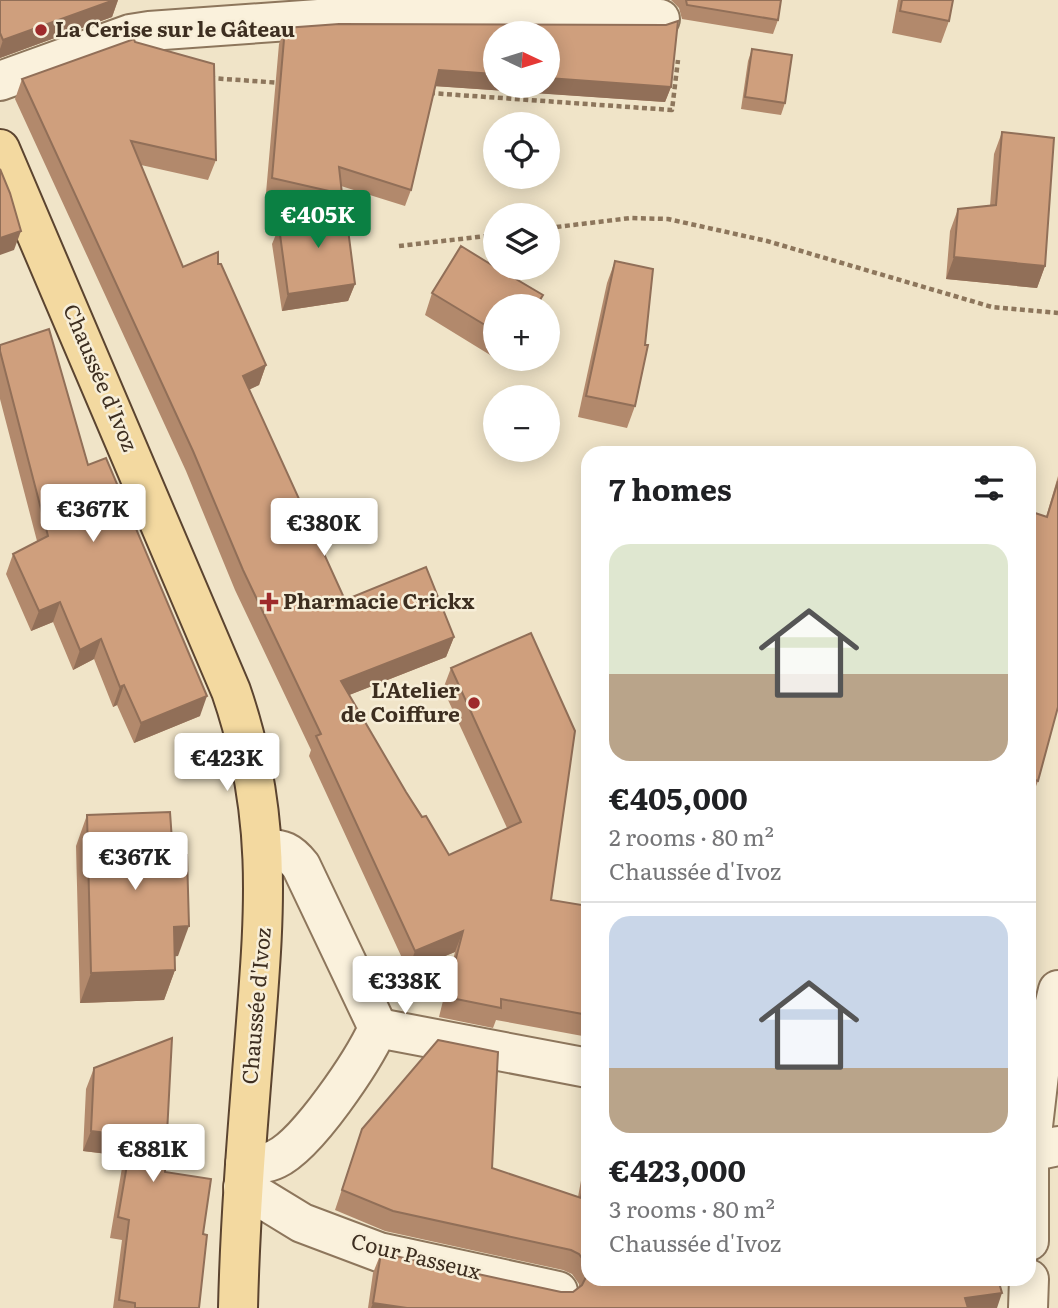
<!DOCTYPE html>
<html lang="en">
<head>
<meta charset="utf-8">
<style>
	:root { --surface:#fff; --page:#f6f6f6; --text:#202124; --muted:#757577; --line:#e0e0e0; --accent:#0b8043 }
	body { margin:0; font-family:Literata,serif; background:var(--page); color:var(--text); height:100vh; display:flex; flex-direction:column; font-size:26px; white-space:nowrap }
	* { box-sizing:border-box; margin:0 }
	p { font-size:23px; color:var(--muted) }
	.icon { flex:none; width:38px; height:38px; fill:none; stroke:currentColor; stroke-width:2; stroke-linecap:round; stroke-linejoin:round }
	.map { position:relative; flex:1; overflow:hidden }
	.details { position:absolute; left:581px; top:446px; width:455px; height:840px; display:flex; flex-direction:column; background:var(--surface); border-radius:21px; box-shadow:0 4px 18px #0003 }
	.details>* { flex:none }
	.needle { width:46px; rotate:94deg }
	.buttons { position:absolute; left:483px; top:21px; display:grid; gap:14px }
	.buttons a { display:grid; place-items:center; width:77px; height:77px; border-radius:50%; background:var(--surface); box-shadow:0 4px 18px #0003; font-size:35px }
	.price { position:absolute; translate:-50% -60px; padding:0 16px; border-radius:7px; background:#fff; color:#222; font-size:23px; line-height:46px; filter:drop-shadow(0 2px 4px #0008) }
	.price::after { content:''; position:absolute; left:50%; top:42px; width:21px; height:16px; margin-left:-10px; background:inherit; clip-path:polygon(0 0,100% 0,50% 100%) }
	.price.current { background:var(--accent); color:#fff }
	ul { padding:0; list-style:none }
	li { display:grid; align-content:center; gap:14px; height:371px; padding:0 28px }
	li+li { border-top:2px solid var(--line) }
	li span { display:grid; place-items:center; height:217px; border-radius:21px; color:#555 }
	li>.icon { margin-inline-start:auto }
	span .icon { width:126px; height:126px; fill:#fffc; stroke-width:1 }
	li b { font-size:30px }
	h2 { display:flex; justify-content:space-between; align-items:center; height:84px; padding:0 28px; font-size:30px }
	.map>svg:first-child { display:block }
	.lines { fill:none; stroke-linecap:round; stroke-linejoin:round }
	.minor-casing { stroke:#8d765c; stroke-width:42 }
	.major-casing { stroke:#5b4430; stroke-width:42 }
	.path { stroke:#8d765c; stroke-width:4.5; stroke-dasharray:5 3.5; stroke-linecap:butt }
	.minor { stroke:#faf1dc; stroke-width:38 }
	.major { stroke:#f3d9a0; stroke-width:38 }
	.wall { fill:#b2896c }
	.shaded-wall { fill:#916f58 }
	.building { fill:#cf9f7d; stroke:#916f58; stroke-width:2 }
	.poi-dot { fill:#9e2a2b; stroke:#f7eed8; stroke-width:2.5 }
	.labels { text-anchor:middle; stroke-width:5; stroke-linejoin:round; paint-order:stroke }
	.poi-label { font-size:21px; font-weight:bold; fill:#3d2e20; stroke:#f7eed8; text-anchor:start }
	.street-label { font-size:21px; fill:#3d2e20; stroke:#f7eed8 }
</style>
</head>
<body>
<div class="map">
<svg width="1058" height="1308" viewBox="0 0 1058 1308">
	<rect width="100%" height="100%" fill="#f0e4c8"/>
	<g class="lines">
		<g class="minor-casing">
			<g id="minor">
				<path d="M0,81L130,34L149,31L332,18L660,19"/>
				<path d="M1058,990L1040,1066L1030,1152L1058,1146"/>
				<path d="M378,1028L588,1068"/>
				<path d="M1029,1152V1241"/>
				<path d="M245,1164C256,1164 266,1164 276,1159C308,1144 363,1061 378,1028L301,866C290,852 282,848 264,849"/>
				<path d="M243,1187L302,1223L379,1252L558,1291"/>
				<path d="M1028,1308L1029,1279"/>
			</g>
		</g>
		<g class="major-casing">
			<path id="major" d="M0,149L231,691C275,819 264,917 254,1048C247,1135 240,1221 238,1308"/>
		</g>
		<g class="path">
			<path d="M210,78L282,83"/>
			<path d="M430,93L672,110L678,60"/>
			<path d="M548,228L631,218L668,219L767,241L992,307L1058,313"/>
			<path d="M399,246L495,235"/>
		</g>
		<use href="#minor" class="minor"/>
		<use href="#major" class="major"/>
	</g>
	<g class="wall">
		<path d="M0,0H118L112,17L0,58Z"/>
		<path d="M671,0H781L778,20L773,34L682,19L679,8Z"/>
		<path d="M898,0H953L949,21L941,43L892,33Z"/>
		<path d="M285,28L671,87L665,102L435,86L411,190L405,206L341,186L342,194L340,200L355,284L348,301L282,311L272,244L279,227L324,207L266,193L279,44Z"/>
		<path d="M135,42L216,160L208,180L141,165L183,267L218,264L266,365L259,385L249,389L345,600L454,637L446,657L349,695L406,792L449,855L507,828L443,689L451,668L531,633L551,900L588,906V1037L496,1020L493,1028L439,1017L455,952L408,971L309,756L311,750L235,590L186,471L15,99L22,79Z"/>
		<path d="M752,49L785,103L781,115L741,109L748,61Z"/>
		<path d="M1002,132L1045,266L1037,288L946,279L950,231L958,209L990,206L994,154Z"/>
		<path d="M615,261L635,406L627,428L578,417L607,283Z"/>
		<path d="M432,293L543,295L539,306H495V358L425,315Z"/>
		<path d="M0,345L88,465L200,716L134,743L117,705L113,707L94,659L73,670L53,622L31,631L6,574L13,554L37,541L0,399Z"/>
		<path d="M497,359H509L506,364Z"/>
		<path d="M1058,476V707L1038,781L1030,802L1029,801V511L1046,517Z"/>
		<path d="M87,815L178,956H175V970L164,1000L80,1003L76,846Z"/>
		<path d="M94,1068L165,1172L203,1234L199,1308H113L122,1240L110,1238L124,1156L83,1151L86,1089Z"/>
		<path d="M362,1129L492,1168L578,1197L588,1142V1279L997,1308H368L373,1273L381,1253L561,1292H573L579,1287V1284L572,1274L563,1270L385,1231L335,1210Z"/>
	</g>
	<g class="shaded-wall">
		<path d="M114,0H118L112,17L0,58V49L3,40Z"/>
		<path d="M439,70L495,74V86H548V78L671,87L665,102L433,86Z"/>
		<path d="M21,231L14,250L0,255V238Z"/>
		<path d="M954,257L1045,266L1037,288L946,279Z"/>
		<path d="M355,284L348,301L282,311L288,294Z"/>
		<path d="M266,365L259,385L236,396L243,376Z"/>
		<path d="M60,602L53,622L31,631L39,611Z"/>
		<path d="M454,637L446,657L334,701L341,681Z"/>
		<path d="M101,639L94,659L73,670L80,650Z"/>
		<path d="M124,685L117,705L113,707L120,687Z"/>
		<path d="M207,696L200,716L134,743L141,723Z"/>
		<path d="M189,926L178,956L163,958L174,927Z"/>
		<path d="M463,931L455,952L408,971L415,951Z"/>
		<path d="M175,970L164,1000L80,1003L91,973Z"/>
		<path d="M91,1131L132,1136L124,1156L83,1151Z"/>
		<path d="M1002,1293L997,1308H962L965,1298Z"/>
		<path d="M373,1303L407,1308H371Z"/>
	</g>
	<g class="building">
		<path d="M0,0H114L3,40L0,33Z"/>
		<path d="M686,0H781L778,20L687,5Z"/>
		<path d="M902,0H953L949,21L900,11Z"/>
		<path d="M678,21L671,87L548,78V33H495V74L439,70L411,190L339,167L342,194L272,178L285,28L339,24L666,25Z"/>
		<path d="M134,39L135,42L214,64L216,160L131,141L183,267L218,252V264H221L266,365L243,376L345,600L426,567L454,637L341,681L406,792L422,817L426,816L449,855L521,822L451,668L531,633L575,731L551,900L588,906V1015L501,999V1008L446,997L463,931L415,951L316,736L321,734L243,570L193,451L22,79Z"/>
		<path d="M752,49L792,55L785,103L745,97Z"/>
		<path d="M1002,132L1054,138L1045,266L954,257L958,209L996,205Z"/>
		<path d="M0,169L10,193L21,231L0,238Z"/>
		<path d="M344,198L355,284L288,294L279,227Z"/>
		<path d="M461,246L495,267V268H497L543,295L536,306H495V331L432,293Z"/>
		<path d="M615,261L653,269L645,345H648L635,406L586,396Z"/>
		<path d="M49,329L88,465L106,458L207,696L141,723L124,685L120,687L101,639L80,650L60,602L39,611L13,554L48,536L0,351V345Z"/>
		<path d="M1058,481V707L1038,781L1029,778V511L1047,517Z"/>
		<path d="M170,812L173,855H187L189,926L174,927L175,970L91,973L87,815Z"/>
		<path d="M172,1038L165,1172L211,1179L203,1234L207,1235L199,1308H135V1303L119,1300L129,1220L118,1217L132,1136L91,1131L94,1068Z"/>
		<path d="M438,1040L498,1052L492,1168L581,1198L588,1162V1279H998L1002,1293L965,1298L968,1308H407L373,1303L381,1253L561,1292H573L582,1285L587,1275L586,1264L579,1254L571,1250L393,1211L342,1190L362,1129Z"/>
	</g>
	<g class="poi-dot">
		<circle cx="41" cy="30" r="7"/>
		<path d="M265.5 591.5h7v7h7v7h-7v7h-7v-7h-7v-7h7z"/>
		<circle cx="474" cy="703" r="7"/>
	</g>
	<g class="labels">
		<g class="poi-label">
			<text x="55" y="37">La Cerise sur le Gâteau</text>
			<text x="283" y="609">Pharmacie Crickx</text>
			<text x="460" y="698" text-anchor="end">L'Atelier<tspan x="460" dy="24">de Coiffure</tspan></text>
		</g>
		<g class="street-label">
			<text transform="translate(100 378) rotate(67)" y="7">Chaussée d'Ivoz</text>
			<text transform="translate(257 1006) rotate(-85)" y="7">Chaussée d'Ivoz</text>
			<text transform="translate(416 1257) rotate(14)" y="7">Cour Passeux</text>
		</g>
	</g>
</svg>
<div class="buttons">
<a><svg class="needle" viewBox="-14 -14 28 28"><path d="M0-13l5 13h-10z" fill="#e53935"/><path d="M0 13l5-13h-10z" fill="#757577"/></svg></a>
<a><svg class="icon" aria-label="locate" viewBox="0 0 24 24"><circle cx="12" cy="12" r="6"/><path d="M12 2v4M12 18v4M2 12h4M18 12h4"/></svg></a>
<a><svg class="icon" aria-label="layers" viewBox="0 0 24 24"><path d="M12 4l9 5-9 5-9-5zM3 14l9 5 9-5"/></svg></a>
<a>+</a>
<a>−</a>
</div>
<b class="price current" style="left:318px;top:250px">€405K</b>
<b class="price" style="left:93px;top:544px">€367K</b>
<b class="price" style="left:324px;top:558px">€380K</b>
<b class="price" style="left:227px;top:793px">€423K</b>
<b class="price" style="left:135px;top:892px">€367K</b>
<b class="price" style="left:405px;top:1016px">€338K</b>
<b class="price" style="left:153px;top:1184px">€881K</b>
<section class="details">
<h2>7 homes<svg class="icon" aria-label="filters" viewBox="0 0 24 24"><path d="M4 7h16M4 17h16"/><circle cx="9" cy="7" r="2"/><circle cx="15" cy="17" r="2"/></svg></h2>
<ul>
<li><span style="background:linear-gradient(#dfe7d0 60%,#b9a48a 0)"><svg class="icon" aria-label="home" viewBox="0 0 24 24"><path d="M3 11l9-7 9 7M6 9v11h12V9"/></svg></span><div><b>€405,000</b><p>2 rooms · 80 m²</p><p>Chaussée d'Ivoz</p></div></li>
<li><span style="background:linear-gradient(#c9d6e8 70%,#b9a48a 0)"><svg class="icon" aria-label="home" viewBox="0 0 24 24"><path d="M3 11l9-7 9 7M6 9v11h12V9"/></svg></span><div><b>€423,000</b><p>3 rooms · 80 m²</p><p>Chaussée d'Ivoz</p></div></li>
</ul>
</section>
</div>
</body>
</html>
